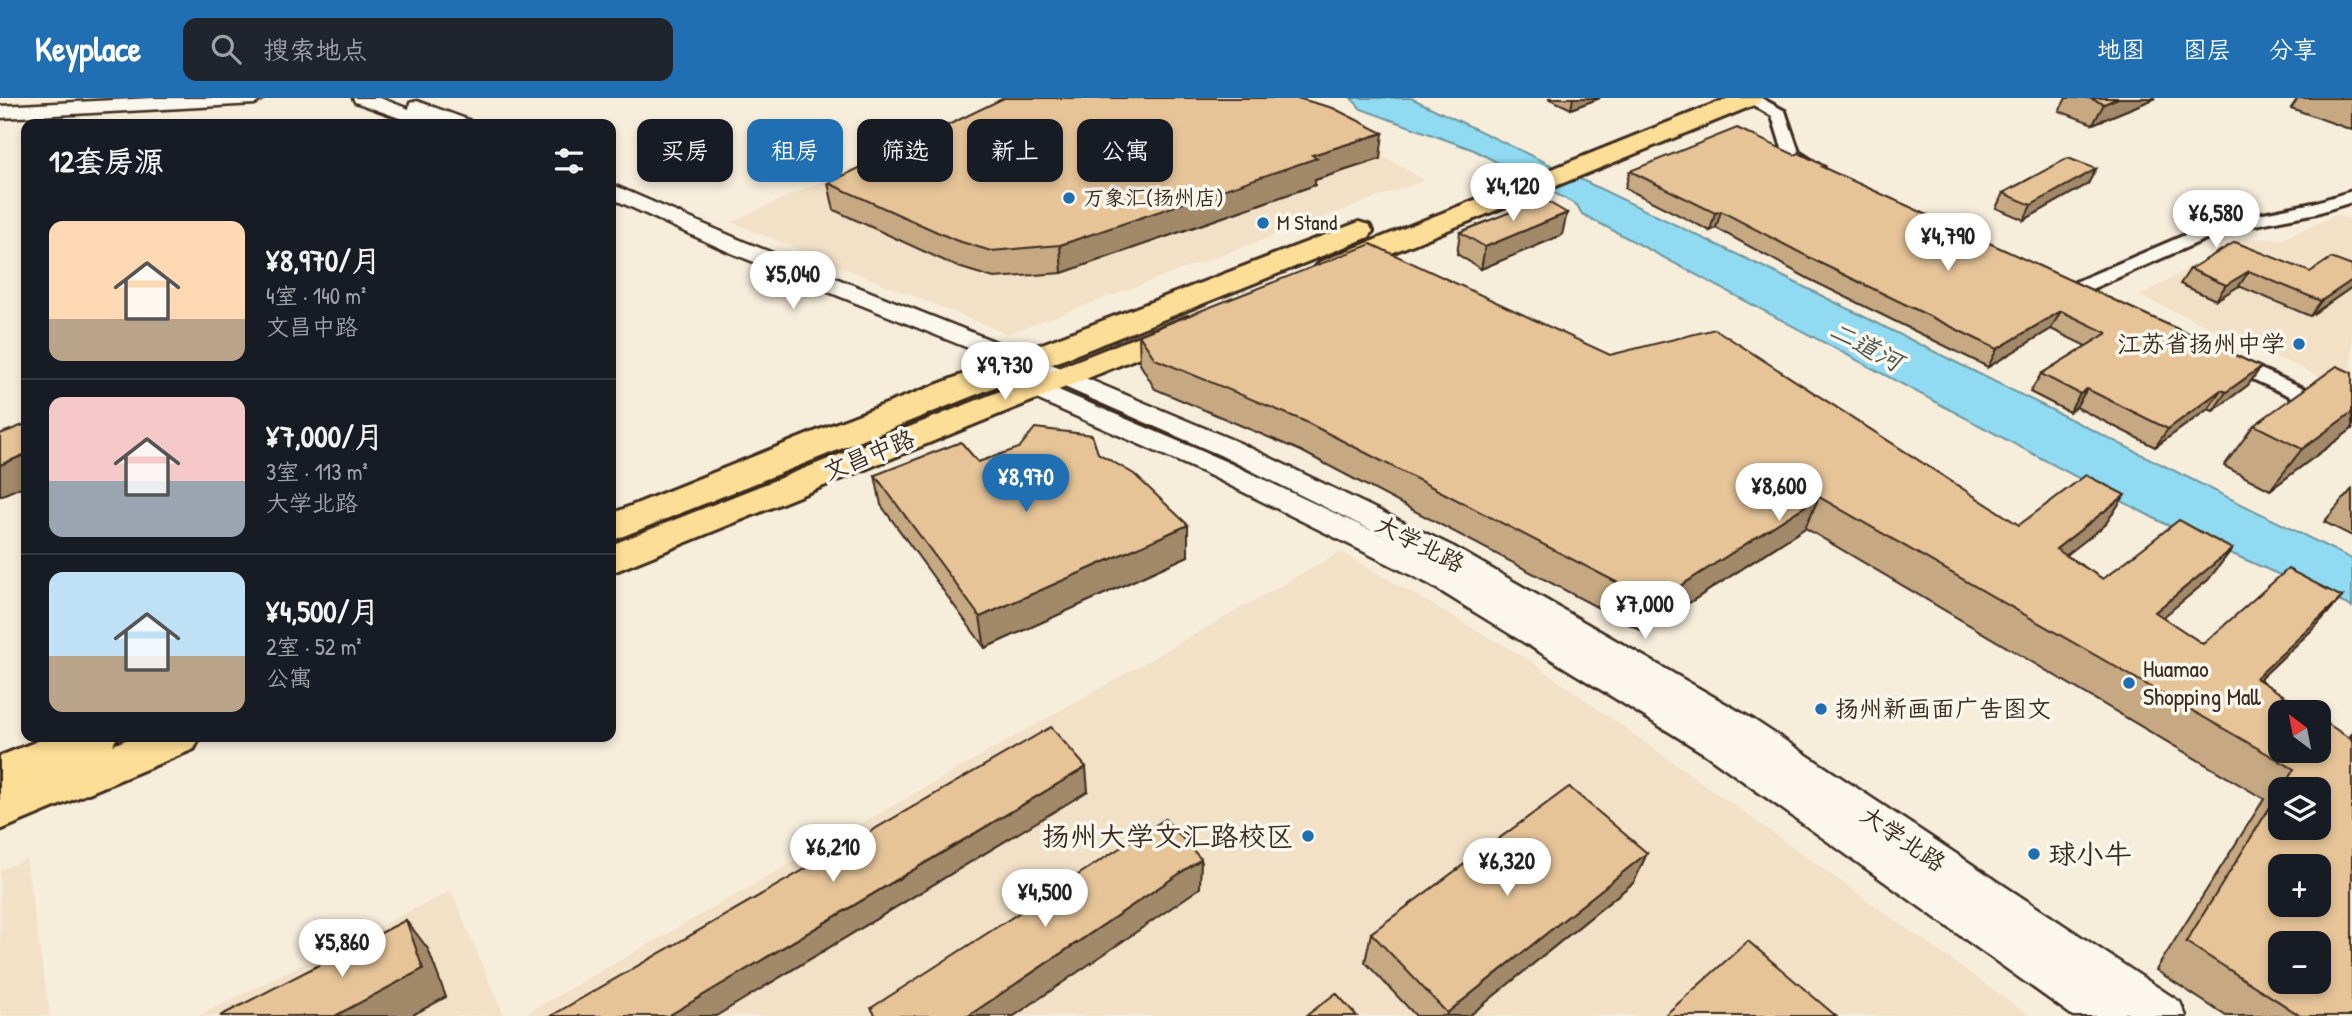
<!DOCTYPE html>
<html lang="zh">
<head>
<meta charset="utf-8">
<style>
	:root { --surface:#171b24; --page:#20242c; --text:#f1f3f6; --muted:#9ea1a6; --line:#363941; --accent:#1f6fb2 }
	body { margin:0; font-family:"Patrick Hand","LXGW WenKai TC",sans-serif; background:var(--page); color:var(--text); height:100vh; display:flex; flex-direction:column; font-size:26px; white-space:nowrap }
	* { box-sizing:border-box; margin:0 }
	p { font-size:23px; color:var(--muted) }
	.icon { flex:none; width:38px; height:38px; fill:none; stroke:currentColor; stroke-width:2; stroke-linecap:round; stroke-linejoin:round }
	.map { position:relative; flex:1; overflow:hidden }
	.sheet { position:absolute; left:21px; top:21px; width:595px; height:623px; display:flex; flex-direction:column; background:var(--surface); border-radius:14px; box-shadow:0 4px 10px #0003 }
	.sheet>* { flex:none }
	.hud { position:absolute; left:637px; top:21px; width:665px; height:63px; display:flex; gap:14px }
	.needle { width:46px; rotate:328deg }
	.controls { position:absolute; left:2268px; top:602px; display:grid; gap:14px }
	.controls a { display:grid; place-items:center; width:63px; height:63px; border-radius:14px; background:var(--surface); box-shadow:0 4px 10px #0003; font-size:35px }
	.price { position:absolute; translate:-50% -60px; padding:0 16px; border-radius:24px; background:#fff; color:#222; font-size:23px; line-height:46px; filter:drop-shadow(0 2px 4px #0008) }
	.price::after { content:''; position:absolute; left:50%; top:42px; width:21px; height:16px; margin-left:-10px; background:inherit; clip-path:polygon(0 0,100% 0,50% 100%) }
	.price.selected { background:var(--accent); color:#fff }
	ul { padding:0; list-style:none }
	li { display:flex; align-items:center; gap:21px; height:175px; padding:0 28px }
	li+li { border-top:2px solid var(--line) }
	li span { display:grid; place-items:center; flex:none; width:196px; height:140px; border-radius:14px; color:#555 }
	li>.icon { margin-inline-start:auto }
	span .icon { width:84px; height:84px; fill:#fffc; stroke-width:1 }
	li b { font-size:30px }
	h2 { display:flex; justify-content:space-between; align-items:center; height:84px; padding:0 28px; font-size:30px }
	.pill { padding:0 24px; border-radius:14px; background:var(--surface); box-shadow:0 4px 10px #0003; font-size:24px; line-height:63px }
	.pill.selected { background:var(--accent); color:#fff }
	header { display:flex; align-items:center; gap:42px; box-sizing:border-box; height:98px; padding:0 35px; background:var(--accent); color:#fff }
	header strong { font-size:33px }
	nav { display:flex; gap:38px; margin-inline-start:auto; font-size:24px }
	.search { width:490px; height:63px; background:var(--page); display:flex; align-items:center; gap:18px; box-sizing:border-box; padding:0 24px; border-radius:14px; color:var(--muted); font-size:26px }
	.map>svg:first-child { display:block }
	.built { fill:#f2e1c7 }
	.water { fill:#90dbf1; stroke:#6e949d; stroke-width:2 }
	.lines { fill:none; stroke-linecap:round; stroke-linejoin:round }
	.minor-casing { stroke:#3b2a1e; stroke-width:6 }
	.tertiary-casing { stroke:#3b2a1e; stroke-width:5 }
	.primary-casing { stroke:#3b2a1e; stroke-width:6 }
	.minor { fill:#fbf7ec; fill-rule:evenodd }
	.tertiary { fill:#fbf7ec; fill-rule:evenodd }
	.primary { fill:#fdde96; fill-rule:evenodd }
	.wall { fill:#c6a983; stroke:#3b2a1e; stroke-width:2; fill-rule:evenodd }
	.shaded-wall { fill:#a1896a; stroke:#3b2a1e; stroke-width:2 }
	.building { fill:#e6c498; stroke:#3b2a1e; stroke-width:2; fill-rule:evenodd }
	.poi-dot { fill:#1f6fb2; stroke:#fbf7ec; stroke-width:2.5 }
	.labels { text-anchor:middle; stroke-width:7; stroke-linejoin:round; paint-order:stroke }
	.far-poi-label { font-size:21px; fill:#3b2a1e; stroke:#fbf7ec; text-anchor:start }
	.poi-label { font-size:24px; fill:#3b2a1e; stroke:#fbf7ec; text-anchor:start }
	.street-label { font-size:24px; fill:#3b2a1e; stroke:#fbf7ec }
	.water-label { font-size:26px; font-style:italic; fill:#505653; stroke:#fbf7ec }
	.near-poi-label { font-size:28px; fill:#3b2a1e; stroke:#fbf7ec; text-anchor:end }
</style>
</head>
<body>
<header>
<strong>Keyplace</strong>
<div class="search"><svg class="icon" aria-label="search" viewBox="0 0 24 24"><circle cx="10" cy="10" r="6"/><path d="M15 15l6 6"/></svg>搜索地点</div>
<nav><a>地图</a><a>图层</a><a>分享</a></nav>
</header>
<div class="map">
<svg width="2352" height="918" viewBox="0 0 2352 918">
	<rect width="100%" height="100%" fill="#f7eddb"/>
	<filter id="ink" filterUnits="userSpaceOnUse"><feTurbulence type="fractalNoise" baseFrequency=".0143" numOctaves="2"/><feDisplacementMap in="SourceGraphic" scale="14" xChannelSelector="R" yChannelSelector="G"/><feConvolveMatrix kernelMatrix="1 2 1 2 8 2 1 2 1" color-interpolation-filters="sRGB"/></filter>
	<g filter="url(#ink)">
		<g class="built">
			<path d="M1008,0L1336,33L1425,82L1007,236L731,124Z"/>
			<path d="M2336,117L2352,122V293L2140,198L2240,140L2282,141Z"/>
			<path d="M1340,454L1529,562L2030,918H522Z"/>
			<path d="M26,761L50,918H0V772Z"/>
			<path d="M451,793L504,918H198Z"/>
		</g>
		<path class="water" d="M1351,0H1411L1780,177L2352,461V509L2165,426L1582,116L1577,107L1474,52L1361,11Z"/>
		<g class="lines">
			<g class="minor-casing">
				<g id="minor">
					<path d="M1741,0H1761L1785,13L1799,54L1824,70L1826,74L1824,78H1812L1785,60L1772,18Z"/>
					<path d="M2352,93V104L2317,115L2224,133L2080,196L2073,198L2063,192L2066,188L2213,125L2313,105Z"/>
					<path d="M2226,256L2352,311V326L2219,266L2216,262L2219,258Z"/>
				</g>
			</g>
			<g class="tertiary-casing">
				<g id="tertiary">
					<path d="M152,0H264L255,6L0,20V8Z"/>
					<path d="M353,0H380L409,11L410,5L417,3L469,22L472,26H416L355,4Z"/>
					<path d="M611,86L745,144L1071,274L1240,345L1454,449L1754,622L2180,904L2186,918H2132L2125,914L2127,918H2073L1705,656L1429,486L1207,376L968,271L964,266L968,261L977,258L986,261L1227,364L1387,440L1220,357L1053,284L729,154L611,100Z"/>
				</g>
			</g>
			<g class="primary-casing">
				<g id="primary">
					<path d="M1729,0H1762L1759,5L1340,176L1330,179L1320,176L1315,170L1320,164Z"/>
					<path d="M1359,124L1369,127L1373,133L1369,139L611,443V416L829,328Z"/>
					<path d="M1187,219L1198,221L1203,228L1198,235L611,475V447Z"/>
					<path d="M48,639H117L113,647L133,639H200L194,651L0,732V658Z"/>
				</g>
			</g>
			<use href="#minor" class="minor"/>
			<use href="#tertiary" class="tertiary"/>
			<use href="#primary" class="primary"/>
		</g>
		<g class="wall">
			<path d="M1548,0H1600L1571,11Z"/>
			<path d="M2066,0H2156L2093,26L2059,13Z"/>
			<path d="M2298,0H2352V32L2291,10Z"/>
			<path d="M1795,57L1825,68L1824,70L2261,269L2248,287L2213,313L2208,311L2155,349L2076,309L2069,314L2030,294L2041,276L2086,248L2051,231L1988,269L1809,181L1716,130L1710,133L1625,90L1630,73Z"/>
			<path d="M1380,61L1315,82V87L1062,175L994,180L958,169L834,112L828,85Z"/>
			<path d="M2088,86L2024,122L1996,110L2003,95Z"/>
			<path d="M1460,134L1562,137L1481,171L1457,156Z"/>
			<path d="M2352,168V189L2310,218L2239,188L2216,202L2180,186L2190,171L2310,174Z"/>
			<path d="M1139,237L1610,257L2019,427H2105L2066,457L2103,481L2232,451L2208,482L2162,519L2203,546L2342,499L2315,529L2259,582L2349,640L2352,635V918H2226L2156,872L2264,701L1805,430L1644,534L1301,353L1155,291L1140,266ZM2280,691H2319L2280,730Z"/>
			<path d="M2254,327L2352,331L2270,392L2224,368Z"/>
			<path d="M1098,355L1188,458L985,550L881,407L875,377L978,364Z"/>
			<path d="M2352,391V438L2324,424Z"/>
			<path d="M1647,755L1634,784L1469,918H1416L1365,864L1371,835Z"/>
		</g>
		<g class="shaded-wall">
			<path d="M1573,0H1600L1571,11Z"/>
			<path d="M2118,0H2156L2093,26L2104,6Z"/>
			<path d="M1383,35L1380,61L1315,82V87L1062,175L1060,147L1312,57Z"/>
			<path d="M2096,71L2088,86L2024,122L2031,107Z"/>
			<path d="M1721,113L1716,130L1710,133L1715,115Z"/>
			<path d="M1567,115L1562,137L1481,171L1485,149Z"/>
			<path d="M2249,173L2239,188L2216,202L2226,187Z"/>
			<path d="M2352,182V189L2310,218L2321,203Z"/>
			<path d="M2061,213L2051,231L1988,269L1997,251Z"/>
			<path d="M2261,269L2248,287L2213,313L2226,294Z"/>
			<path d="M2087,291L2076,309L2069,314L2080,296Z"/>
			<path d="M2221,292L2208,311L2155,349L2168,331Z"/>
			<path d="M2352,314V331L2270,392L2302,351Z"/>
			<path d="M26,356V387L0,398V367Z"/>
			<path d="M2125,397L2105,427L2036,481L2056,451Z"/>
			<path d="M1819,399L1805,430L1644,534L1655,504Z"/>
			<path d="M1188,427V458L985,550L980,519Z"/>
			<path d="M2232,451L2208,482L2132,545L2155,514Z"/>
			<path d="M2342,499L2315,529L2229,610L2256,580Z"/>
			<path d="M1086,669L1088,693L716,918H668Z"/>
			<path d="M1647,755L1634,784L1469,918H1446L1447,915Z"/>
			<path d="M1201,761L1200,790L1014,918H968Z"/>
			<path d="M406,822L428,851L446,899L411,918H335Z"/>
		</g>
		<g class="building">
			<path d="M1004,0H1297L1333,10L1383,35L1312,57L1317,60L1060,147L991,153L955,142L828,85Z"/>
			<path d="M2089,0H2118L2104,6Z"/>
			<path d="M1737,30L1795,57L1799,55L1825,68L1822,69L2261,269L2226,294L2221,292L2168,331L2087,291L2080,296L2041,276L2107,235L2061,213L1997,251L1816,163L1721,113L1715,115L1630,73Z"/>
			<path d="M2068,60L2096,71L2031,107L2003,95Z"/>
			<path d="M1543,101L1567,115L1485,149L1460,134Z"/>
			<path d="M2235,144L2310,174L2331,160L2352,168V182L2321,203L2249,173L2226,187L2190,171Z"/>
			<path d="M1371,146L1610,257L1715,231L2019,427L2086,377L2125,397L2056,451L2103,481L2179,422L2232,451L2155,514L2203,546L2288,471L2342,499L2256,580L2310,614H2280V653H2319V620L2352,642V918H2301L2186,844L2280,693V730H2319V691H2282L2294,671L1819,399L1655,504L1304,323L1155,261L1139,237ZM2280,768H2319V807H2280ZM2280,845H2319V884H2280Z"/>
			<path d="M2337,268L2352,275V314L2302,351L2254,327Z"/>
			<path d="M26,326V356L0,367V336Z"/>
			<path d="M1035,330L1092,337L1098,355L1134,376L1188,427L980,519L875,377L961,344L978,364L1019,350Z"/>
			<path d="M1051,629L1086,669L668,918H551Z"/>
			<path d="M1569,689L1647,755L1447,915L1371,835Z"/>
			<path d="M1165,721L1201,761L968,918H876L871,910Z"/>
			<path d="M406,822L423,871L335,918H220Z"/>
			<path d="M1748,843L1836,918H1664Z"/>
			<path d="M1336,895L1357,918H1306Z"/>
		</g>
	</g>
	<g class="poi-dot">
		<circle cx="1069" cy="100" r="7"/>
		<circle cx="1263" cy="125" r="7"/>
		<circle cx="2299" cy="246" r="7"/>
		<circle cx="2129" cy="585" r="7"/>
		<circle cx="1821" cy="611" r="7"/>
		<circle cx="1308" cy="738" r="7"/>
		<circle cx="2034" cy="756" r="7"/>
	</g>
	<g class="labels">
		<g class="far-poi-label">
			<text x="1083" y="107">万象汇(扬州店)</text>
			<text x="1277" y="132">M Stand</text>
		</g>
		<g class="poi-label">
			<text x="2285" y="254" text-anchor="end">江苏省扬州中学</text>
			<text x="2143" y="579">Huamao<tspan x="2143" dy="28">Shopping Mall</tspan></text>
			<text x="1835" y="619">扬州新画面广告图文</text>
		</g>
		<g class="street-label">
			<text transform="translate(869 357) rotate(-22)" y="8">文昌中路</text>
			<text transform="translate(1420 446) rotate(27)" y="8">大学北路</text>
			<text transform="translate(1903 741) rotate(34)" y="8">大学北路</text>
		</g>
		<g class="water-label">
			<text transform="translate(1866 248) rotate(27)" y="9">二道河</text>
		</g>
		<g class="near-poi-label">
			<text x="1294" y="748">扬州大学文汇路校区</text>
			<text x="2048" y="766" text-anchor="start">球小牛</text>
		</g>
	</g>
</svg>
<div class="controls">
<a><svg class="needle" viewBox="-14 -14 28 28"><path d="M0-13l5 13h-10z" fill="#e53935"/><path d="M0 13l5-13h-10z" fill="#9ea1a6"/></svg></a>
<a><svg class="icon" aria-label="layers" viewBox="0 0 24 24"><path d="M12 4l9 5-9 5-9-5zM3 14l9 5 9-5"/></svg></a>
<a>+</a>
<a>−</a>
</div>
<b class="price" style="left:1513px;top:125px">¥4,120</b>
<b class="price" style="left:2216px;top:152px">¥6,580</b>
<b class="price" style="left:1948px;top:175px">¥4,790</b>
<b class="price" style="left:793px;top:213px">¥5,040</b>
<b class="price" style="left:1005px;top:304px">¥9,730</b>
<b class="price selected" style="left:1026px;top:416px">¥8,970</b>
<b class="price" style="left:1779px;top:425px">¥8,600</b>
<b class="price" style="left:1645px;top:543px">¥7,000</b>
<b class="price" style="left:833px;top:786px">¥6,210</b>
<b class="price" style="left:1507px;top:800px">¥6,320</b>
<b class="price" style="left:1045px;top:831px">¥4,500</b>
<b class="price" style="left:342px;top:881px">¥5,860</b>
<div class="hud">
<a class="pill">买房</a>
<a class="pill selected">租房</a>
<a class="pill">筛选</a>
<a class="pill">新上</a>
<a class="pill">公寓</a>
</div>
<section class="sheet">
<h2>12套房源<svg class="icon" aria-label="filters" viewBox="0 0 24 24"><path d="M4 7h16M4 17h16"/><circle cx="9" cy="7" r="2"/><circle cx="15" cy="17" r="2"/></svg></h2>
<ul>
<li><span style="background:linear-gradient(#ffd9b3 70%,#b9a48a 0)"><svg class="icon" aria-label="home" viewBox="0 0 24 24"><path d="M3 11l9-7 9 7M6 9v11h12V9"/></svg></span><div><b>¥8,970/月</b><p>4室 · 140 m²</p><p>文昌中路</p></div></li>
<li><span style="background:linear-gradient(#f6c9c9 60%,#9aa5b1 0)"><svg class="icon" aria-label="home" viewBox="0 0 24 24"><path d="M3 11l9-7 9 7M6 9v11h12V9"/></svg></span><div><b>¥7,000/月</b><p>3室 · 113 m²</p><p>大学北路</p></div></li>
<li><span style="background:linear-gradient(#bfe0f5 60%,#b9a48a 0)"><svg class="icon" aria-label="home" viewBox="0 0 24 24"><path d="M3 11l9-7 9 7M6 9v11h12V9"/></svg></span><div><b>¥4,500/月</b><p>2室 · 52 m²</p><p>公寓</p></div></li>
</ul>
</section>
</div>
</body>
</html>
